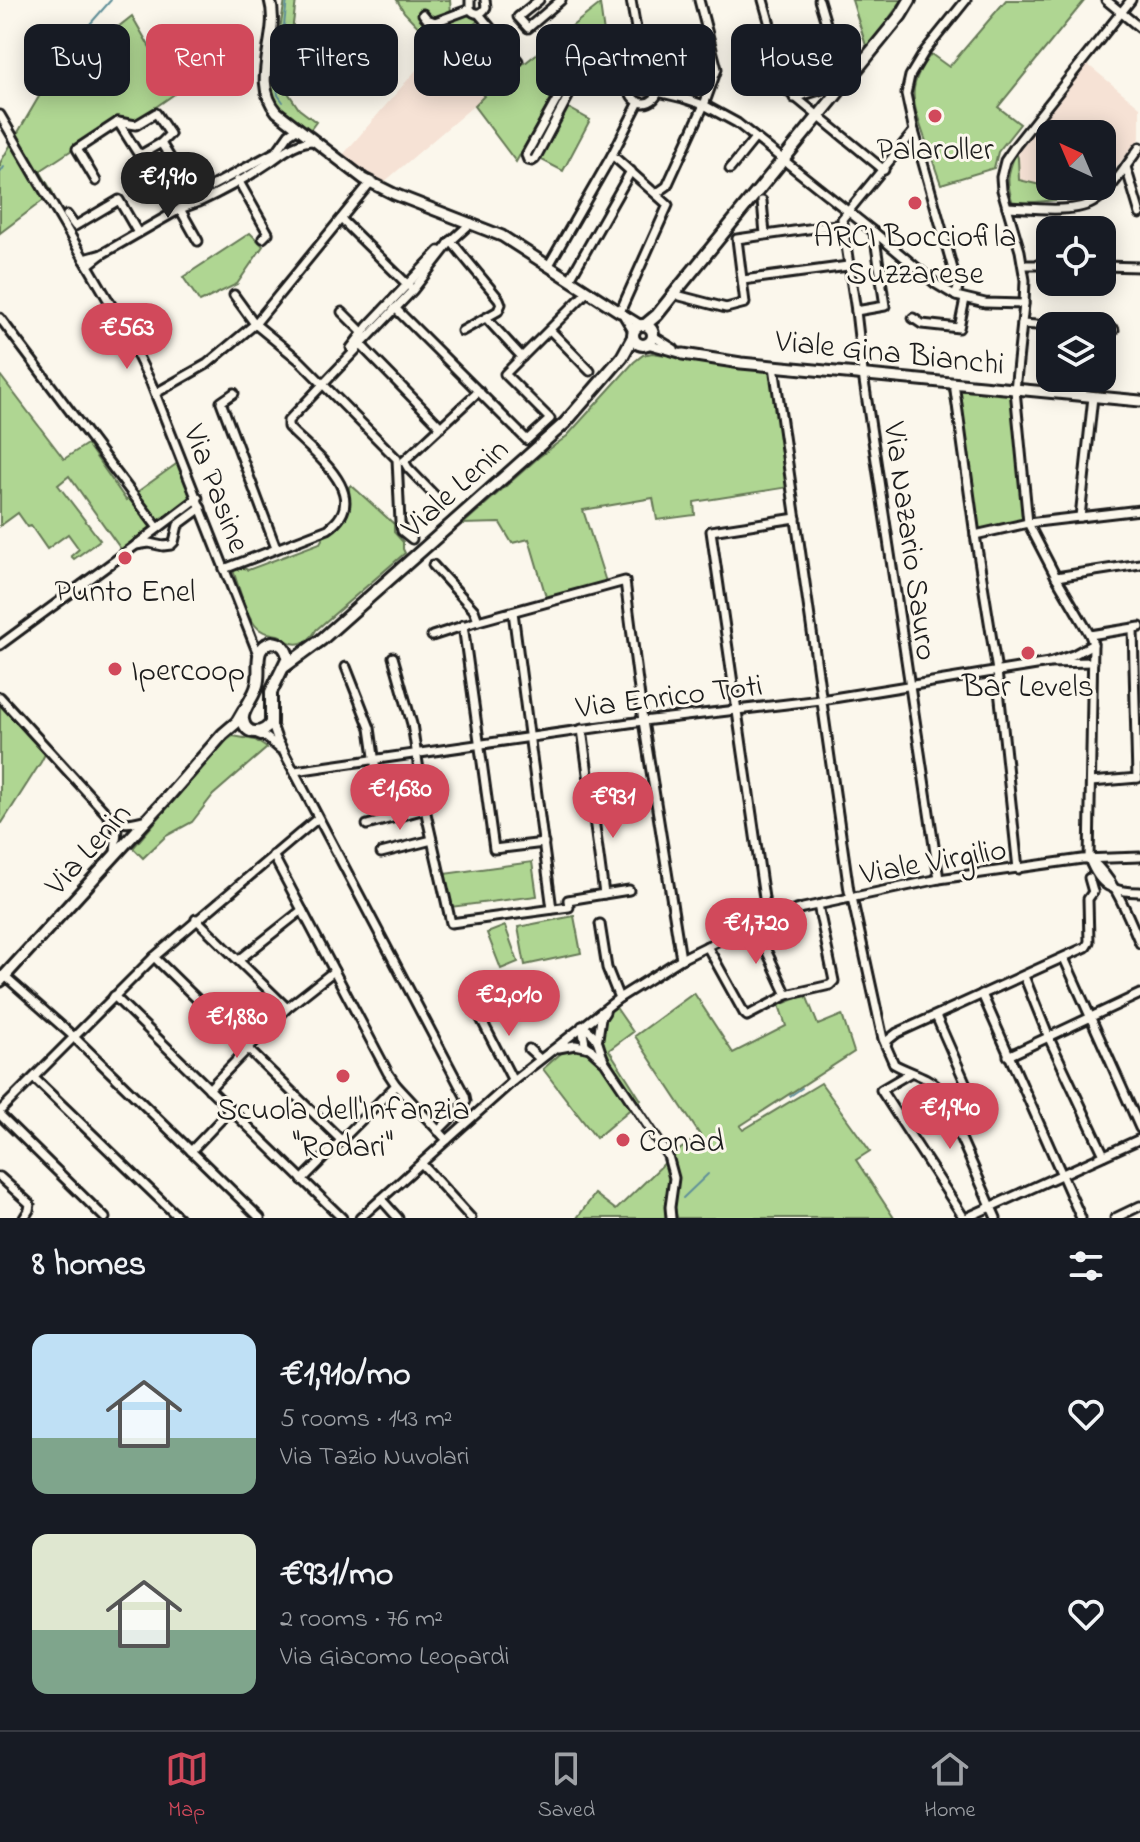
<!DOCTYPE html>
<html lang="en">
<head>
<meta charset="utf-8">
<style>
	:root { --surface:#171b24; --page:#20242c; --text:#f1f3f6; --muted:#9ea1a6; --line:#363941; --accent:#d1495b }
	body { margin:0; font-family:"Indie Flower",sans-serif; background:var(--page); color:var(--text); height:100vh; display:flex; flex-direction:column; font-size:30px; white-space:nowrap }
	* { box-sizing:border-box; margin:0 }
	p { font-size:26px; color:var(--muted) }
	.icon { flex:none; width:44px; height:44px; fill:none; stroke:currentColor; stroke-width:2; stroke-linecap:round; stroke-linejoin:round }
	.map { position:relative; height:1218px; overflow:hidden }
	.panel { display:flex; flex-direction:column; background:var(--surface); flex:1 }
	.panel>* { flex:none }
	.top-card { position:absolute; left:24px; top:24px; width:1092px; height:72px; display:flex; gap:16px }
	.needle { width:52px; rotate:316deg }
	.tools { position:absolute; left:1036px; top:120px; display:grid; gap:16px }
	.tools a { display:grid; place-items:center; width:80px; height:80px; border-radius:16px; background:var(--surface); box-shadow:0 4px 20px #0003; font-size:40px }
	.price { position:absolute; translate:-50% -68px; padding:0 18px; border-radius:28px; background:var(--accent); color:#fff; font-size:26px; line-height:52px; filter:drop-shadow(0 2px 4px #0008) }
	.price::after { content:''; position:absolute; left:50%; top:48px; width:24px; height:18px; margin-left:-12px; background:inherit; clip-path:polygon(0 0,100% 0,50% 100%) }
	.price.active { background:#222; color:#fff }
	ul { padding:0; list-style:none }
	li { display:flex; align-items:center; gap:24px; height:200px; padding:0 32px }
	li span { display:grid; place-items:center; flex:none; width:224px; height:160px; border-radius:16px; color:#555 }
	li>.icon { margin-inline-start:auto }
	span .icon { width:96px; height:96px; fill:#fffc; stroke-width:1 }
	li b { font-size:34px }
	h2 { display:flex; justify-content:space-between; align-items:center; height:96px; padding:0 32px; font-size:34px }
	.chip { padding:0 28px; border-radius:16px; background:var(--surface); box-shadow:0 4px 20px #0003; font-size:28px; line-height:72px }
	.chip.active { background:var(--accent); color:#fff }
	.tab-bar { display:flex; justify-content:space-around; align-items:center; height:112px; border-top:2px solid var(--line); background:var(--surface); font-size:22px; color:var(--muted) }
	.tab-bar a { display:grid; justify-items:center; gap:4px }
	.tab-bar .active { color:var(--accent) }
	.map>svg:first-child { display:block }
	.built { fill:#f6e2d5 }
	.green { fill:#afd692; stroke:#667957; stroke-width:2 }
	.lines { fill:none; stroke-linecap:round; stroke-linejoin:round }
	.stream { stroke:#619099; stroke-width:2 }
	.minor-casing { stroke:#1c1c1c; stroke-width:13 }
	.tertiary-casing { stroke:#1c1c1c; stroke-width:15 }
	.secondary-casing { stroke:#1c1c1c; stroke-width:16 }
	.minor { stroke:#fbf7ec; stroke-width:7 }
	.tertiary { stroke:#fbf7ec; stroke-width:9 }
	.secondary { stroke:#fbf7ec; stroke-width:10 }
	.poi-dot { fill:#d1495b; stroke:#fbf7ec; stroke-width:3 }
	.labels { text-anchor:middle; stroke-width:6; stroke-linejoin:round; paint-order:stroke }
	.poi-label { font-size:32px; fill:#1c1c1c; stroke:#fbf7ec }
	.street-label { font-size:32px; fill:#1c1c1c; stroke:#fbf7ec }
</style>
</head>
<body>
<div class="map">
<svg width="1140" height="1218" viewBox="0 0 1140 1218">
	<rect width="100%" height="100%" fill="#fbf7ec"/>
	<filter id="ink" filterUnits="userSpaceOnUse"><feTurbulence type="fractalNoise" baseFrequency=".0125" numOctaves="2"/><feDisplacementMap in="SourceGraphic" scale="16" xChannelSelector="R" yChannelSelector="G"/><feConvolveMatrix kernelMatrix="1 2 1 2 8 2 1 2 1" color-interpolation-filters="sRGB"/></filter>
	<g filter="url(#ink)">
		<g class="built">
			<path d="M436,47L485,96L383,183L363,172L342,156Z"/>
			<path d="M1087,64L1140,107V138L1102,184V134H1050V186H1101L1092,197L1090,193L1066,191L1019,180L1018,158L1016,152Z"/>
		</g>
		<g class="green">
			<path d="M285,0H296L285,88L299,109L316,122L310,130L275,103L270,85Z"/>
			<path d="M397,0H450L451,13L465,7L478,21L451,42L480,76L505,57L512,66L521,60L525,63L600,4L607,55L634,52L635,68L624,81L602,77L606,56L580,61L579,73H569L564,76L516,162L474,106L484,96L404,12Z"/>
			<path d="M852,0H902L867,49Z"/>
			<path d="M1006,0H1085L998,107L1020,124L998,152L994,168L941,184C935,168 930,152 924,136C912,101 906,85 931,54L949,67Z"/>
			<path d="M132,16L176,93L137,120L122,117L40,171L53,193L0,233V163L47,83Z"/>
			<path d="M565,106L590,120L563,171L538,158Z"/>
			<path d="M1016,152L1018,158L1019,180L1066,191L1090,193L1092,197L1013,204C1006,181 1007,174 1016,152Z"/>
			<path d="M250,233L263,246L237,284L200,302L183,277Z"/>
			<path d="M652,353L772,371L789,487L694,502L695,515L657,520L653,498L583,510L606,582L547,600L529,539L512,543L500,523L463,524L539,457L567,436L634,362L643,355Z"/>
			<path d="M0,375L64,459L87,444L126,500L179,462L194,499L123,552L69,476L58,485L100,540L74,559L71,556L79,549L68,534L47,549L31,526L28,527L18,513L0,526Z"/>
			<path d="M949,390L1011,394L1026,520L973,531Z"/>
			<path d="M351,485L394,524V532L403,542V549L405,553L316,630C311,640 300,647 289,642C285,640 282,636 278,635C268,633 261,633 255,625C244,610 239,587 233,570L241,567L248,570L320,543L324,536C346,526 350,511 349,487Z"/>
			<path d="M0,698L46,752L41,762L2,823L0,822Z"/>
			<path d="M233,736L255,740L267,748L213,795L192,822L166,836L143,858L133,848L222,744Z"/>
			<path d="M532,862L537,896L451,907L444,874Z"/>
			<path d="M574,916L581,953L525,965L518,927Z"/>
			<path d="M505,926L518,962L501,969L487,933Z"/>
			<path d="M694,993L733,1053L786,1026L779,1005L806,995L818,1025L842,1015L854,1052L740,1126L743,1130L821,1083L870,1151L856,1160L894,1218H677L675,1209L672,1218H577L595,1194L616,1210L675,1153L700,1135L635,1036Z"/>
			<path d="M615,1006L633,1032L609,1050L641,1100L596,1138L543,1069Z"/>
		</g>
		<g class="lines">
			<g class="stream">
				<path d="M35,87L111,0"/>
				<path d="M283,102L278,95L277,85L287,0"/>
				<path d="M0,173L4,167"/>
				<path d="M790,1096L802,1088"/>
				<path d="M683,1198L708,1174"/>
			</g>
			<g class="minor-casing">
				<g id="minor">
					<path d="M470,0V9C475,15 482,15 486,7L485,0"/>
					<path d="M539,0L518,17L528,28L561,0"/>
					<path d="M631,0L644,75"/>
					<path d="M763,0L789,92L884,170"/>
					<path d="M819,0L844,83"/>
					<path d="M1106,0L1140,28"/>
					<path d="M1131,0L1016,145L1005,161L1001,177L1002,190L1020,251L1025,280L1024,304L1015,390L1028,523L1056,577L1090,635L1093,644L1089,859C1100,887 1112,892 1140,892"/>
					<path d="M423,14L427,19L435,22L470,9"/>
					<path d="M479,14L518,61"/>
					<circle cx="644" cy="89" r="14"/>
					<path d="M578,78L535,159L532,161L528,160L526,155L570,76H573L630,90"/>
					<path d="M658,92L683,98L704,105L737,123L874,232L936,284L956,296L985,303L1024,304"/>
					<path d="M794,98L832,86L840,88"/>
					<path d="M0,115L121,322L151,383L258,654"/>
					<path d="M914,131L842,219L856,311L864,381L939,879"/>
					<path d="M161,143L142,154L137,152L118,122L136,125L156,113L170,134L161,143L193,195"/>
					<path d="M612,155L668,205L620,312"/>
					<path d="M1126,167L1140,214"/>
					<path d="M730,169L755,138"/>
					<path d="M238,180L268,233L263,238"/>
					<path d="M96,181L77,149L118,122"/>
					<path d="M657,193L667,186L704,105L717,69L699,0"/>
					<path d="M197,194L277,151L289,134L298,128"/>
					<path d="M191,198L180,209L196,203"/>
					<path d="M762,201L765,234"/>
					<path d="M199,202C223,191 248,177 270,162C284,152 297,141 314,141"/>
					<path d="M1007,207C1031,208 1076,214 1095,201C1114,188 1126,165 1140,147"/>
					<path d="M67,215L75,226L119,200L138,233"/>
					<path d="M341,219L411,288"/>
					<path d="M451,241L499,299L501,304L498,311L462,331"/>
					<path d="M449,243L471,223"/>
					<path d="M102,254L180,209L198,241"/>
					<path d="M84,259L102,254L88,265"/>
					<path d="M549,265L612,155L639,102"/>
					<path d="M1023,265H1050"/>
					<path d="M1102,266L1140,267"/>
					<path d="M570,279L631,171"/>
					<path d="M743,280L848,266"/>
					<path d="M234,295L255,324L299,360L397,459L400,522L402,531L412,539"/>
					<path d="M680,296L726,308L745,303L737,239L843,224"/>
					<path d="M956,296L958,287L914,131L906,94L910,76L925,51L966,0"/>
					<path d="M395,308L527,440L550,419L505,374L588,291"/>
					<path d="M856,311L885,306L874,232"/>
					<path d="M342,312L363,333"/>
					<path d="M620,312L641,325"/>
					<path d="M624,316L633,331"/>
					<path d="M0,318L158,528"/>
					<path d="M486,318L522,357"/>
					<path d="M913,318L922,324L959,328L965,299"/>
					<path d="M1022,324L1051,326"/>
					<path d="M1102,329L1114,330"/>
					<path d="M550,330L590,371"/>
					<path d="M653,336L674,349"/>
					<path d="M647,344L683,354"/>
					<path d="M361,345L441,427"/>
					<path d="M351,348L367,327L439,251"/>
					<path d="M774,366L849,891L853,902L883,1039L894,1064C909,1073 927,1075 939,1089L996,1218"/>
					<path d="M954,383L975,535L997,671L1018,869"/>
					<path d="M156,393L207,364L255,324L370,183"/>
					<path d="M234,393L221,402L276,548"/>
					<path d="M404,461L479,391"/>
					<path d="M404,461L408,468L437,498"/>
					<path d="M198,498L136,545L149,543L163,546L171,545L174,542L178,525L201,508"/>
					<path d="M1080,517L1093,397"/>
					<path d="M975,535L1028,523L1140,510"/>
					<path d="M433,565L474,610L478,621"/>
					<path d="M224,569L328,529C373,497 316,455 293,432L288,427V421L413,290L451,241"/>
					<path d="M1056,577L1140,564"/>
					<path d="M513,612L552,909"/>
					<path d="M463,625L494,849L544,843"/>
					<path d="M1133,629L1137,778"/>
					<path d="M1090,635L1140,627"/>
					<path d="M432,636L478,621L625,581L643,721L681,959"/>
					<path d="M0,645L136,545"/>
					<path d="M393,657L412,724L425,809L451,923L569,907L568,900L604,894L582,729"/>
					<path d="M1093,662L1049,663L1073,655L1093,644"/>
					<path d="M346,667L370,728L383,820"/>
					<path d="M0,697L105,812L117,829L115,854"/>
					<path d="M271,722L277,739L465,1096L466,1101L463,1106L438,1131"/>
					<path d="M255,733L267,738L280,749"/>
					<path d="M295,771L643,721L821,700L1049,663"/>
					<path d="M1091,782L1138,778"/>
					<path d="M110,816C125,826 130,823 147,819"/>
					<path d="M367,825L425,809"/>
					<path d="M381,853L432,840"/>
					<path d="M273,855L388,1073L396,1085L447,1140"/>
					<path d="M1091,860C1116,881 1127,914 1140,943"/>
					<path d="M1089,878L1093,892"/>
					<path d="M604,894L629,890"/>
					<path d="M196,919L287,1008"/>
					<path d="M767,919L711,531L796,518"/>
					<path d="M600,924L607,968L619,998"/>
					<path d="M754,924L787,995"/>
					<path d="M707,946L744,1013L747,1016L787,995L830,985L834,981L818,905"/>
					<path d="M154,957L342,1141"/>
					<path d="M1064,958L1140,1128"/>
					<path d="M239,960L302,910"/>
					<path d="M5,976L74,1037L260,1218"/>
					<path d="M1024,976L1049,1038L1104,1155"/>
					<path d="M982,994L1081,1218"/>
					<path d="M114,996L342,1218"/>
					<path d="M476,1009L513,1081"/>
					<path d="M936,1016L973,1100"/>
					<path d="M598,1038L601,1018L605,1012"/>
					<path d="M886,1045L888,1040L897,1033L1086,947L1089,942L1088,899L1093,892"/>
					<path d="M559,1048L575,1045L590,1048"/>
					<path d="M529,1049L540,1059"/>
					<path d="M1008,1056L1140,994"/>
					<path d="M605,1062L585,1044L582,1026C602,1038 596,1044 605,1062L668,1156L674,1178L670,1207L671,1218"/>
					<path d="M910,1073L881,1090L964,1218"/>
					<path d="M34,1078L179,1218"/>
					<path d="M209,1089L287,1008L334,971"/>
					<path d="M0,1111L154,957L318,818"/>
					<path d="M0,1115L105,1218"/>
					<path d="M191,1151L230,1110"/>
					<path d="M422,1164L471,1218"/>
					<path d="M0,1177L30,1204L29,1210L24,1218"/>
					<path d="M302,1180L396,1085"/>
					<path d="M381,1199L398,1218"/>
					<path d="M360,1218L513,1081L619,998L681,959L738,931L767,919L803,908L939,879L1082,859L1140,857"/>
					<path d="M966,1218L1140,1139"/>
					<path d="M1115,1218L1140,1206"/>
				</g>
			</g>
			<g class="tertiary-casing">
				<g id="tertiary">
					<path d="M270,0C281,37 249,80 277,112L364,179L394,194L502,236L620,312"/>
					<path d="M683,354L741,363L1140,401"/>
				</g>
			</g>
			<g class="secondary-casing">
				<g id="secondary">
					<circle cx="643" cy="335" r="10"/>
					<path d="M645,325L657,315L673,295L901,15L910,0"/>
					<path d="M272,642C282,643 286,648 288,657L271,692V723C264,734 246,737 243,720C241,711 255,696 257,685C262,669 251,648 272,642Z"/>
					<path d="M284,667L321,640L565,423L622,357L633,337"/>
					<path d="M0,981L166,799L223,734L237,722L244,710"/>
				</g>
			</g>
			<use href="#minor" class="minor"/>
			<use href="#tertiary" class="tertiary"/>
			<use href="#secondary" class="secondary"/>
		</g>
	</g>
	<g class="poi-dot">
		<circle cx="935" cy="116" r="8"/>
		<circle cx="915" cy="203" r="8"/>
		<circle cx="125" cy="558" r="8"/>
		<circle cx="1028" cy="653" r="8"/>
		<circle cx="115" cy="669" r="8"/>
		<circle cx="343" cy="1076" r="8"/>
		<circle cx="623" cy="1140" r="8"/>
	</g>
	<g class="labels">
		<g class="poi-label">
			<text x="935" y="159">Palaroller</text>
			<text x="915" y="246">ARCI Bocciofila<tspan x="915" dy="37">Suzzarese</tspan></text>
			<text x="125" y="601">Punto Enel</text>
			<text x="131" y="680" text-anchor="start">Ipercoop</text>
			<text x="1028" y="696">Bar Levels</text>
			<text x="343" y="1119">Scuola dell'Infanzia<tspan x="343" dy="37">"Rodari"</tspan></text>
			<text x="639" y="1151" text-anchor="start">Conad</text>
		</g>
		<g class="street-label">
			<text transform="translate(890 351) rotate(6)" y="11">Viale Gina Bianchi</text>
			<text transform="translate(454 487) rotate(-42)" y="11">Viale Lenin</text>
			<text transform="translate(218 488) rotate(69)" y="11">Via Pasine</text>
			<text transform="translate(912 541) rotate(82)" y="11">Via Nazario Sauro</text>
			<text transform="translate(669 695) rotate(-7)" y="11">Via Enrico Toti</text>
			<text transform="translate(87 848) rotate(-48)" y="11">Via Lenin</text>
			<text transform="translate(933 860) rotate(-10)" y="11">Viale Virgilio</text>
		</g>
	</g>
</svg>
<div class="tools">
<a><svg class="needle" viewBox="-14 -14 28 28"><path d="M0-13l5 13h-10z" fill="#e53935"/><path d="M0 13l5-13h-10z" fill="#9ea1a6"/></svg></a>
<a><svg class="icon" aria-label="locate" viewBox="0 0 24 24"><circle cx="12" cy="12" r="6"/><path d="M12 2v4M12 18v4M2 12h4M18 12h4"/></svg></a>
<a><svg class="icon" aria-label="layers" viewBox="0 0 24 24"><path d="M12 4l9 5-9 5-9-5zM3 14l9 5 9-5"/></svg></a>
</div>
<b class="price active" style="left:168px;top:220px">€1,910</b>
<b class="price" style="left:127px;top:371px">€563</b>
<b class="price" style="left:400px;top:832px">€1,680</b>
<b class="price" style="left:613px;top:840px">€931</b>
<b class="price" style="left:756px;top:966px">€1,720</b>
<b class="price" style="left:509px;top:1038px">€2,010</b>
<b class="price" style="left:237px;top:1060px">€1,880</b>
<b class="price" style="left:950px;top:1151px">€1,940</b>
<div class="top-card">
<a class="chip">Buy</a>
<a class="chip active">Rent</a>
<a class="chip">Filters</a>
<a class="chip">New</a>
<a class="chip">Apartment</a>
<a class="chip">House</a>
</div>
</div>
<section class="panel">
<h2>8 homes<svg class="icon" aria-label="filters" viewBox="0 0 24 24"><path d="M4 7h16M4 17h16"/><circle cx="9" cy="7" r="2"/><circle cx="15" cy="17" r="2"/></svg></h2>
<ul>
<li><span style="background:linear-gradient(#bfe0f5 65%,#7fa58c 0)"><svg class="icon" aria-label="home" viewBox="0 0 24 24"><path d="M3 11l9-7 9 7M6 9v11h12V9"/></svg></span><div><b>€1,910/mo</b><p>5 rooms · 143 m²</p><p>Via Tazio Nuvolari</p></div><svg class="icon" aria-label="heart" viewBox="0 0 24 24"><path d="M12 20l-8-8c-3-5 5-10 8-4 3-6 11-1 8 4z"/></svg></li>
<li><span style="background:linear-gradient(#dfe7d0 60%,#7fa58c 0)"><svg class="icon" aria-label="home" viewBox="0 0 24 24"><path d="M3 11l9-7 9 7M6 9v11h12V9"/></svg></span><div><b>€931/mo</b><p>2 rooms · 76 m²</p><p>Via Giacomo Leopardi</p></div><svg class="icon" aria-label="heart" viewBox="0 0 24 24"><path d="M12 20l-8-8c-3-5 5-10 8-4 3-6 11-1 8 4z"/></svg></li>
</ul>
</section>
<nav class="tab-bar">
<a class="active"><svg class="icon" aria-label="map" viewBox="0 0 24 24"><path d="M3 6l6-2 6 2 6-2v14l-6 2-6-2-6 2zM9 4v14M15 6v14"/></svg>Map</a>
<a><svg class="icon" aria-label="saved" viewBox="0 0 24 24"><path d="M7 4h10v16l-5-4-5 4z"/></svg>Saved</a>
<a><svg class="icon" aria-label="home" viewBox="0 0 24 24"><path d="M3 11l9-7 9 7M6 9v11h12V9"/></svg>Home</a>
</nav>
</body>
</html>
